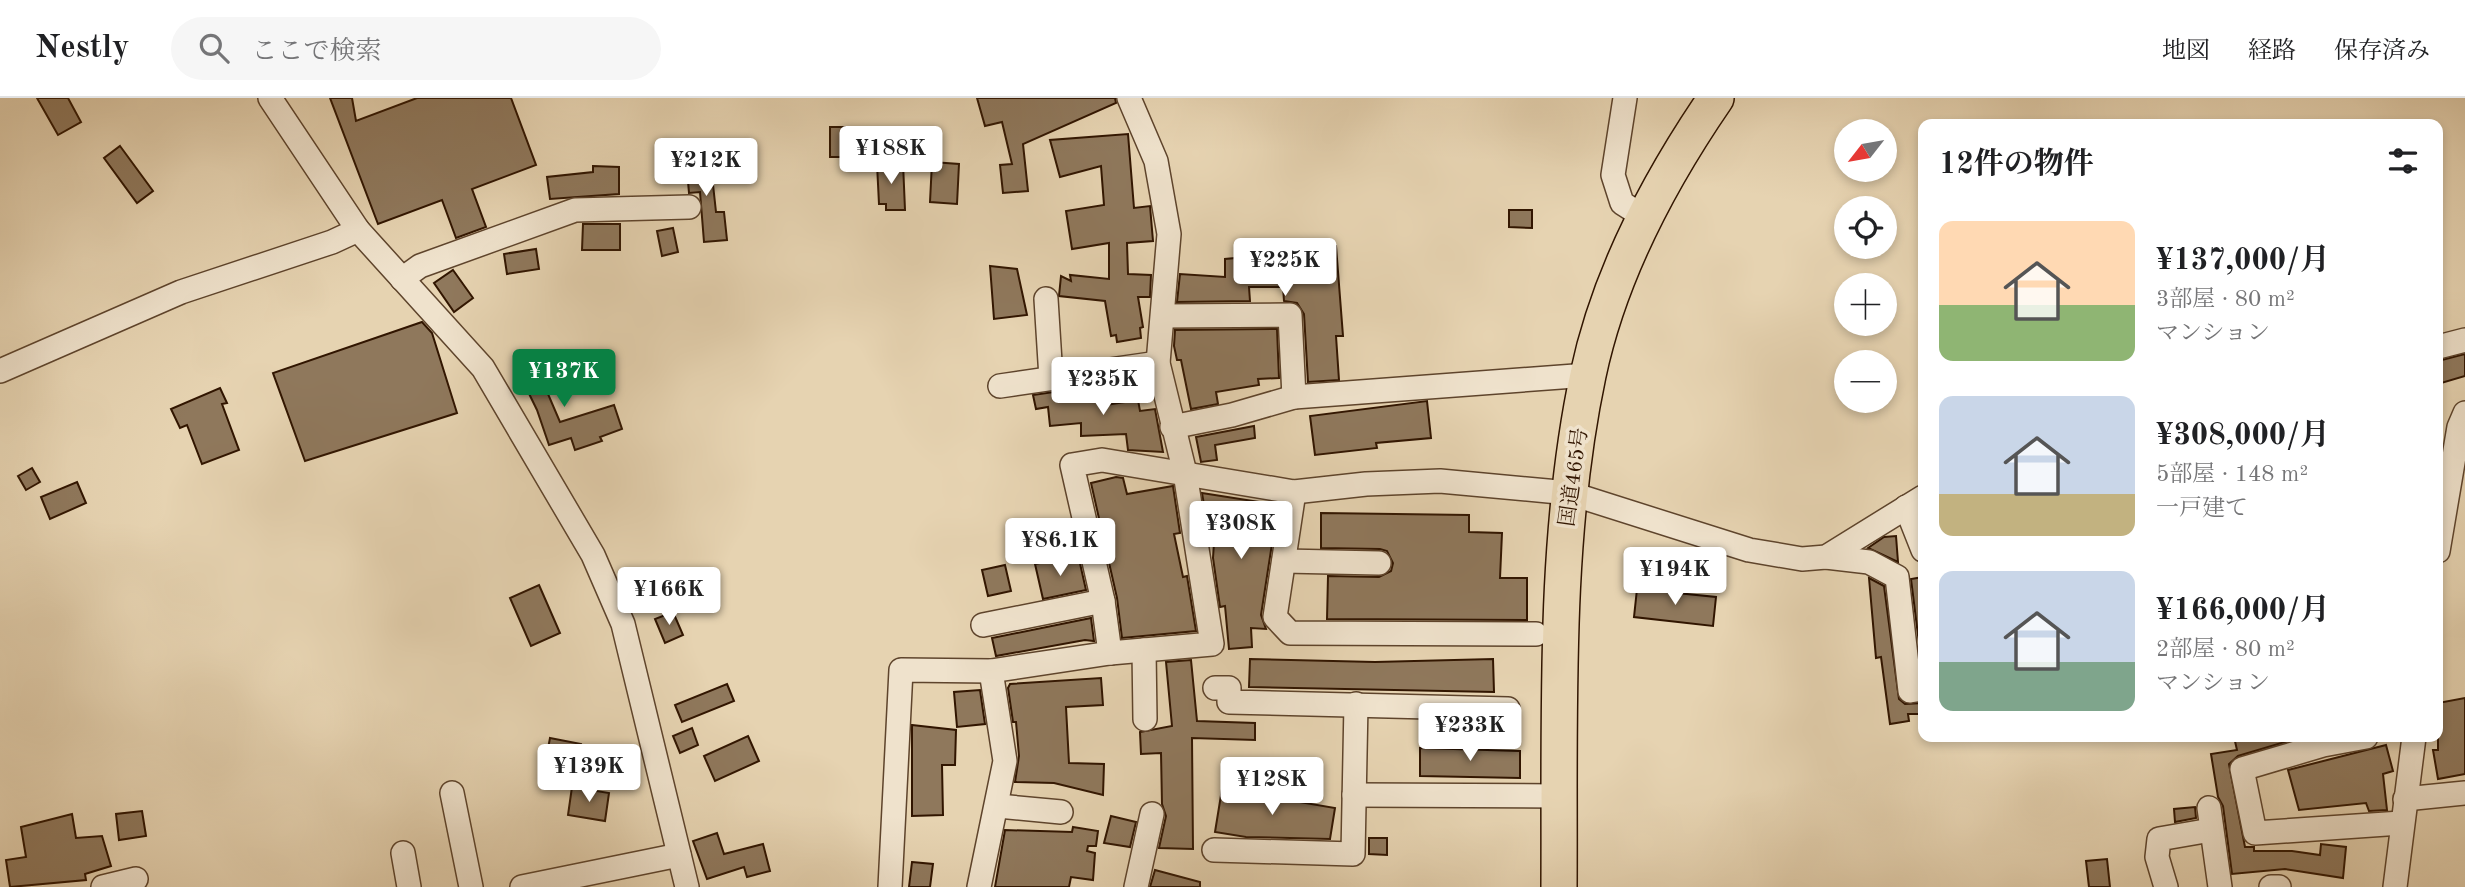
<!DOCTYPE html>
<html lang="ja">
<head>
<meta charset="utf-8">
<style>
	:root { --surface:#fff; --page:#f6f6f6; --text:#202124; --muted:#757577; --line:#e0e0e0; --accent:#0b8043 }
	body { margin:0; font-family:"Old Standard TT","Noto Serif JP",serif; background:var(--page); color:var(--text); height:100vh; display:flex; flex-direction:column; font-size:26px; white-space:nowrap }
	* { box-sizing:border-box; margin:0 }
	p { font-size:23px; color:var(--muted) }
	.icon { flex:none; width:38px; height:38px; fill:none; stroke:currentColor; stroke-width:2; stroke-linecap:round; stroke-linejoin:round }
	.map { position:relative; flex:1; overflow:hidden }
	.sheet { position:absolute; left:1918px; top:21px; width:525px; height:623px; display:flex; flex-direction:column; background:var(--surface); border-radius:14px; box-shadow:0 4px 10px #0003 }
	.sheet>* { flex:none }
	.needle { width:46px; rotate:239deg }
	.tools { position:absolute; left:1834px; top:21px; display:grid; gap:14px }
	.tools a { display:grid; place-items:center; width:63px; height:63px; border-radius:50%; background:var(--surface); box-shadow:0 4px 10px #0003; font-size:35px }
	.price { position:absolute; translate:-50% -60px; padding:0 16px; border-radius:7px; background:#fff; color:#222; font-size:23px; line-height:46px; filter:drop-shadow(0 2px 4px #0008) }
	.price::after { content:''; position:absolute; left:50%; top:42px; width:21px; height:16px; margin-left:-10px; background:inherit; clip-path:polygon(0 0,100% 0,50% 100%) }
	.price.current { background:var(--accent); color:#fff }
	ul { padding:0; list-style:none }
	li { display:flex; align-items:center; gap:21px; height:175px; padding:0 21px }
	li span { display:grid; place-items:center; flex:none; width:196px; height:140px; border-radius:14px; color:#555 }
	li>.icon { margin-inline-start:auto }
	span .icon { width:84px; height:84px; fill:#fffc; stroke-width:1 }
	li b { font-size:30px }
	h2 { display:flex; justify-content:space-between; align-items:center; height:84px; padding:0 21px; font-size:30px }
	header { display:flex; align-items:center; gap:42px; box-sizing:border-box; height:98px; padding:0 35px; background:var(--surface); border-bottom:2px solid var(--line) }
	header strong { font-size:33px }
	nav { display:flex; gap:38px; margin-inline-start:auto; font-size:24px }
	.search { width:490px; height:63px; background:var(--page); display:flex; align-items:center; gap:18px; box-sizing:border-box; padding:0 24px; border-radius:38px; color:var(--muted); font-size:26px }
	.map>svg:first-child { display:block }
	.building { fill:#8f785c; stroke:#311500; stroke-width:2 }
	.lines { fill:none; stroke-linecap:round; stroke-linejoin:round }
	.minor-casing { stroke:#5e442c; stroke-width:26 }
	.highway-casing { stroke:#311500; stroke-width:38 }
	.minor { stroke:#efe2cc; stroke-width:23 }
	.highway { stroke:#e6d3b1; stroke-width:35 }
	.labels { text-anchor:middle; stroke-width:7; stroke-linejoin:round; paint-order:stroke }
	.street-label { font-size:21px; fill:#311500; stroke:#efe2cc }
</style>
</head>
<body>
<header>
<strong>Nestly</strong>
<div class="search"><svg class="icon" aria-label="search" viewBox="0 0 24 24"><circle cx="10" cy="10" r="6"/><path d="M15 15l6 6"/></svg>ここで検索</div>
<nav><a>地図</a><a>経路</a><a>保存済み</a></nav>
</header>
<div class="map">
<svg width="2465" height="789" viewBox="0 0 2465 789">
	<rect width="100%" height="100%" fill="#e6d3b1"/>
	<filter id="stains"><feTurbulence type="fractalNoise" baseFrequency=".00286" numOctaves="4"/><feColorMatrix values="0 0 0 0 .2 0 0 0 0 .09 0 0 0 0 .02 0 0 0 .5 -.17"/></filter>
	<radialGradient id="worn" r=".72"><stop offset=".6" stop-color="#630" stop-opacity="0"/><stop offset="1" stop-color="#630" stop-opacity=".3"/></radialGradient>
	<g class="building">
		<path d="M37,0H68L81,24L58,37Z"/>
		<path d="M330,0H352L356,23L417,0H511L536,67L472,91L486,129L456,140L442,102L378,126Z"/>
		<path d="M977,0H1115L1116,5L1023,46L1028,93L1003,95L1000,67L1012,66L1002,24L985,28Z"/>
		<rect x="830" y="29" width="25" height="30"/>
		<path d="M1128,36L1134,110L1150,108L1153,143L1127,145L1128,176L1151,177L1150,199H1138L1143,229L1140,230L1141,240L1117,244L1116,237L1111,238L1105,203L1059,198L1061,178L1071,183L1070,177L1109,181V145L1072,151L1066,113L1104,107L1101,68L1060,79L1050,42Z"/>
		<path d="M120,48L153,93L137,105L104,60Z"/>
		<path d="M710,59L716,114H724L727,142L704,144L700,94L689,95L686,61Z"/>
		<path d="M932,64L959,66L957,106L930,104Z"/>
		<path d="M903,65L905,112H886V106H879L877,66Z"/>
		<path d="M593,68L619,69V96L550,101L547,79L593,74Z"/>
		<path d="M1509,112H1532V130L1509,129Z"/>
		<path d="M583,126H620V152H582Z"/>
		<path d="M673,130L678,154L662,158L657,133Z"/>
		<path d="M1336,148L1343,238H1336L1339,282L1308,284L1304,216L1297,205L1284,203L1283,189H1249L1250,203L1177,204L1180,176L1225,179V161L1280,156V163L1313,161L1312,151Z"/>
		<path d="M536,151L539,171L507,176L504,156Z"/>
		<path d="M990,168L1017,171L1027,217L994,221Z"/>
		<path d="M453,172L473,200L454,214L434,185Z"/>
		<path d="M422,224L432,235L457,315L305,363L273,275Z"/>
		<path d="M1277,231L1279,280L1258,281L1259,287L1216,294L1218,306L1191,311L1181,262H1177L1174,248L1175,232Z"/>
		<path d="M543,255L559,292L548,296L560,324L614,307L622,331L600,339L602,343L575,352L571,340L549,347L537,312L515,267Z"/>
		<path d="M2465,256V278L2438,286V263Z"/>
		<path d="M1102,287L1105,307L1138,302L1140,313L1155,311L1163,354L1128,352L1126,336L1081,338V325L1050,328L1048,309L1036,311L1033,297Z"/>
		<path d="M220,290L227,305L222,306L239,352L202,366L187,327L180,330L171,311Z"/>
		<path d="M1427,303L1431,340L1376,345L1377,350L1315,357L1310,318Z"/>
		<path d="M1254,328L1255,340L1215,347L1217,362L1201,364L1196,339Z"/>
		<path d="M32,370L40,384L26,392L18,378Z"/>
		<path d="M1116,379L1123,380L1127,396L1173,388L1180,435L1174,436L1183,479L1187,478L1196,533L1122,540L1117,500L1091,385Z"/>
		<path d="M77,384L86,405L50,421L41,399Z"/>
		<path d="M1202,395L1278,407L1261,517L1266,531L1251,530L1252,549L1229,551L1225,508L1220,509L1213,460L1215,430L1208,431Z"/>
		<path d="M1321,415L1469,417V434L1502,435L1500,480H1527V522L1327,521L1328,478L1379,479L1391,473L1393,465L1387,453L1380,451L1321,450Z"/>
		<path d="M1896,438L1898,464L1868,450L1884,439Z"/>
		<path d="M1079,461L1086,492L1043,501L1035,466L1054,462L1055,466Z"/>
		<path d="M1005,467L1011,493L988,498L982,472Z"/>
		<path d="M1923,479V577L1911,481Z"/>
		<path d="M1869,480L1884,488L1899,601L1905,606L1923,605V616H1908L1909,623L1890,626L1881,559L1876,560Z"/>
		<path d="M539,487L560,535L531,548L510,500Z"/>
		<path d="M1637,491L1716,499L1713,528L1634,519Z"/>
		<path d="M673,514L683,537L665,545L655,521Z"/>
		<path d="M1091,520L1094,543L1085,542L996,558L992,540Z"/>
		<path d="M1250,561L1375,564L1493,561L1494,594L1249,589Z"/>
		<path d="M1191,562L1197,623L1255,625V642L1192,640L1193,751L1159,750L1166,718L1162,706L1161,655L1141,656L1140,634L1172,628L1166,564Z"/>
		<path d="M1101,580L1103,607L1066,609L1069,665L1104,666L1103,697L1054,685L1015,684L1019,658L1016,624H1013L1008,590L1010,586Z"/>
		<path d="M727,586L734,603L682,624L675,607Z"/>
		<path d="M980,592L985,626L957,629L954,594Z"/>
		<path d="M2465,600V676L2438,681L2433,652H2438V605Z"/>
		<path d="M912,627L956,632L955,667H942L943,717L912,718Z"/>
		<path d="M692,630L698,647L680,655L673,638Z"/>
		<path d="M748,638L759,663L715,683L704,658Z"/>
		<path d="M2234,639H2302L2238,658L2229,666L2245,749H2254V753H2292L2320,757L2321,746L2346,749L2343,780L2285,771L2232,776L2223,708L2218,699L2211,656L2237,652Z"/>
		<path d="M550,640L581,646L576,678L544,672Z"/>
		<path d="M2386,647L2393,673L2383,676L2387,712L2369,713L2366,705L2299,712L2288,672Z"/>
		<path d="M1420,650L1520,653V680L1420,678Z"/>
		<path d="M572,689L609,695L605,723L568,717Z"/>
		<path d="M1222,691L1335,710L1330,741L1246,739L1215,734Z"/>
		<path d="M2195,709L2196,720L2175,724L2174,711Z"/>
		<path d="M142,713L146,738L119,742L116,716Z"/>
		<path d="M72,716L76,740L102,738L111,768L85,776L86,782L10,789L6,762L26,759L21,729Z"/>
		<path d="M1111,718L1136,724L1130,749L1104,745Z"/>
		<path d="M1073,729L1098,733L1096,748H1088L1087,753L1095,755L1093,782L1071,779L1069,789H995L1005,732L1072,734Z"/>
		<path d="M717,735L724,756L763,746L770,773L747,779L744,769L707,781L693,743Z"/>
		<path d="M1369,740H1387V757L1369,756Z"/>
		<path d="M2107,761L2110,789H2089L2086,763Z"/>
		<path d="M912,764L933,766L930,789H909Z"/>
		<path d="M1155,772L1200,784V789H1150Z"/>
	</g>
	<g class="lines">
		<g class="minor-casing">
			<g id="minor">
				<path d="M270,0L358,132L483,270L593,457L623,526L687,789"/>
				<path d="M1625,0L1613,77L1622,105L1644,119"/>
				<path d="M402,181L420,168L575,112L689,109"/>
				<path d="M1046,201L1051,280"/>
				<path d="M1163,218L1290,217L1294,299"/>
				<path d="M2438,249L2465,242"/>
				<path d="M0,273L181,194L332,144L358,132"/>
				<path d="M1000,288L1158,265"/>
				<path d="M1172,329L1232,317L1294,299L1588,277"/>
				<path d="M1294,394L1275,519L1290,535L1536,536"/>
				<path d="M1906,409L1923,452"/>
				<path d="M2438,453L2459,329L2465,315"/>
				<path d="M1826,459L1869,464L1897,479L1910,593L1923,591"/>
				<path d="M1284,463L1379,465"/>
				<path d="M983,527L1103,503"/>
				<path d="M1144,552L1145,621"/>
				<path d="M1110,555L1103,503L1072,367L1102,362L1294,394L1366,386L1440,383L1569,395L1749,452L1802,461L1826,459L1923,399"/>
				<path d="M1215,590H1229V604L1508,611"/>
				<path d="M2366,639L2323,647L2242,671L2255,735L2401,725"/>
				<path d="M452,695L471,789"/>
				<path d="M1354,697L1559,698"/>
				<path d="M2405,701L2465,695"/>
				<path d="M998,708L1061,714"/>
				<path d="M2209,710L2220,789"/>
				<path d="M1214,752L1353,756L1356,606"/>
				<path d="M403,755L409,789"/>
				<path d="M103,789L136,781"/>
				<path d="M522,789L679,757"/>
				<path d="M890,789L901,572L991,573L1110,555L1212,546L1185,375L1158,265L1169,136L1156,63L1129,0"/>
				<path d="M979,789L1005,663L991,573"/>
				<path d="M1136,789L1152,716"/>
				<path d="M2166,789L2157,759L2159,741L2211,732"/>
				<path d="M2271,789H2279"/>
				<path d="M2395,789L2414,639"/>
			</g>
		</g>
		<g class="highway-casing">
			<path id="highway" d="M1559,789C1560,621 1553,441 1588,277C1609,177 1659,83 1716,0"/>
		</g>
		<use href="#minor" class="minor"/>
		<use href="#highway" class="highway"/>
	</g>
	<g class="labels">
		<g class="street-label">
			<text transform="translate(1573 379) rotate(-82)" y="7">国道465号</text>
		</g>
	</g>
	<rect width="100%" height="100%" filter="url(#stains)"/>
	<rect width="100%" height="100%" fill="url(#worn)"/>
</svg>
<div class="tools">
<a><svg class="needle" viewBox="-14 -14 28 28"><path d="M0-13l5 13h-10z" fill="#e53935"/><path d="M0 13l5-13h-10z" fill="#757577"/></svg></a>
<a><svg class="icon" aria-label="locate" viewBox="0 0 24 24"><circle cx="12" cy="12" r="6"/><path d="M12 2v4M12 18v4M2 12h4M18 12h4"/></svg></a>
<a>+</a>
<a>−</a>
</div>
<b class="price" style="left:891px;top:88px">¥188K</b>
<b class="price" style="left:706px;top:100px">¥212K</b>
<b class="price" style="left:1285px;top:200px">¥225K</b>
<b class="price current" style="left:564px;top:311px">¥137K</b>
<b class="price" style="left:1103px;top:319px">¥235K</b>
<b class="price" style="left:1241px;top:463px">¥308K</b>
<b class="price" style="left:1060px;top:480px">¥86.1K</b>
<b class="price" style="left:1675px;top:509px">¥194K</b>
<b class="price" style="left:669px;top:529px">¥166K</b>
<b class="price" style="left:1470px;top:665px">¥233K</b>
<b class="price" style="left:589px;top:706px">¥139K</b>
<b class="price" style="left:1272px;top:719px">¥128K</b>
<section class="sheet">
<h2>12件の物件<svg class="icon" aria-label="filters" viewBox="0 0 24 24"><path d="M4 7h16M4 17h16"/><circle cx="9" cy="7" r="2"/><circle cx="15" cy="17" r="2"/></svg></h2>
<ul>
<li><span style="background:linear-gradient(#ffd9b3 60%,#8fb573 0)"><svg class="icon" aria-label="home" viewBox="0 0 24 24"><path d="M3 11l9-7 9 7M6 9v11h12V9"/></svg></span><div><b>¥137,000/月</b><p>3部屋 · 80 m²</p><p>マンション</p></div></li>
<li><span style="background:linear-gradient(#c9d6e8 70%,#c2b280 0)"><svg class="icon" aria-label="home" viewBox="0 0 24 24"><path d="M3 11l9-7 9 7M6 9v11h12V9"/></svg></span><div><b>¥308,000/月</b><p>5部屋 · 148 m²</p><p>一戸建て</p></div></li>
<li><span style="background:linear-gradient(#c9d6e8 65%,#7fa58c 0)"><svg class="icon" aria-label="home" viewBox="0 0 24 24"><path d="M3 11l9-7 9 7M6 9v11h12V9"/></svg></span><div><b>¥166,000/月</b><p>2部屋 · 80 m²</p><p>マンション</p></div></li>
</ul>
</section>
</div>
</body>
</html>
